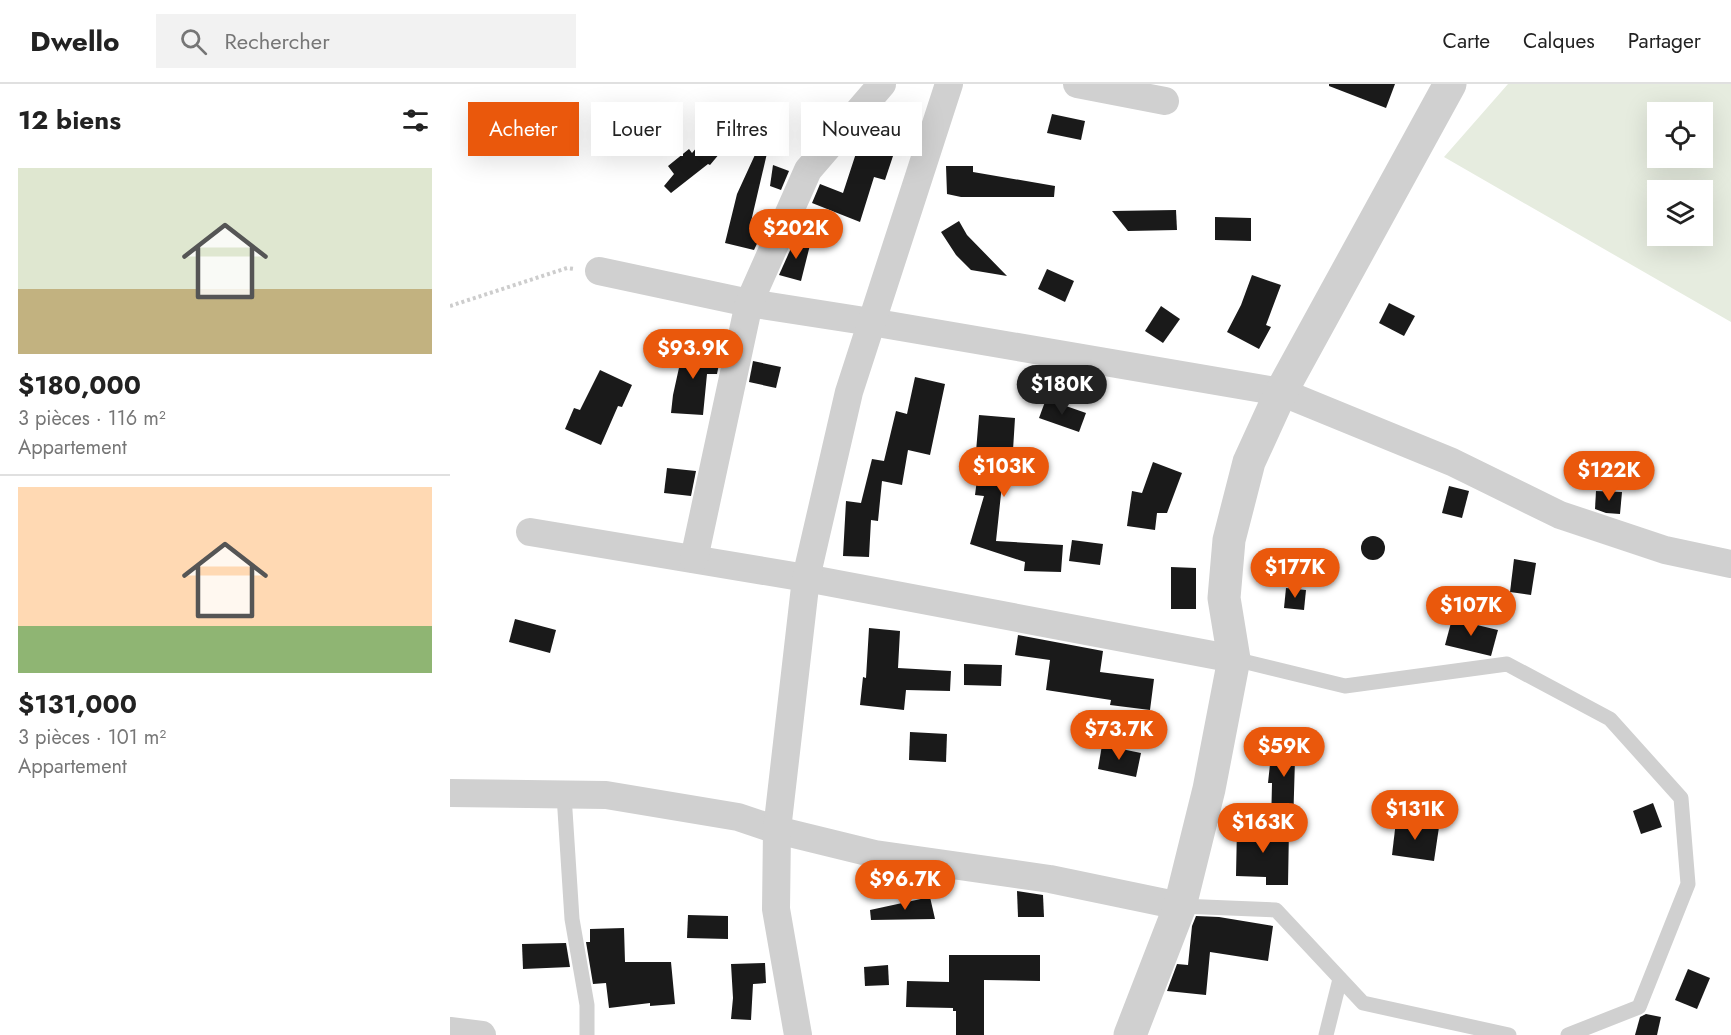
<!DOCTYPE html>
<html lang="fr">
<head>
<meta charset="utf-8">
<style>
	:root { --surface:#fff; --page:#f2f2f2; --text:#222; --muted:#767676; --line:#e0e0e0; --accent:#ea580c }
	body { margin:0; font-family:Jost,sans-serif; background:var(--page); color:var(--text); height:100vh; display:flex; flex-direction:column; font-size:22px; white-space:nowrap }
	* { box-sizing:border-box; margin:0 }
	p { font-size:20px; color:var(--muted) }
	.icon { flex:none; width:33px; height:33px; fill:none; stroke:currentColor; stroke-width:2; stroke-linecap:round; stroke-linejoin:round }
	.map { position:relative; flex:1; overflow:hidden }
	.panel { display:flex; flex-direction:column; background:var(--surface); width:450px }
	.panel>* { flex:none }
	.banner { position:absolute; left:18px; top:18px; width:570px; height:54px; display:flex; gap:12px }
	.tools { position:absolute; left:1197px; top:18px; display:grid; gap:12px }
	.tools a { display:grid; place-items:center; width:66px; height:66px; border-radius:0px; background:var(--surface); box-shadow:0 6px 24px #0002; font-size:30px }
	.price { position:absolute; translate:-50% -51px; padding:0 14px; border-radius:21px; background:var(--accent); color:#fff; font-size:20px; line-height:39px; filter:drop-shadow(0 2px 3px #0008) }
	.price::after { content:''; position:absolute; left:50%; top:36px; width:18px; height:14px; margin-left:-9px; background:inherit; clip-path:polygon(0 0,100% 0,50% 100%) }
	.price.active { background:#222; color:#fff }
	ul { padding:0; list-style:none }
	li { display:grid; align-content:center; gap:12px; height:318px; padding:0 18px }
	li+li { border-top:2px solid var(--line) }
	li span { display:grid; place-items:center; height:186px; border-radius:0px; color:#555 }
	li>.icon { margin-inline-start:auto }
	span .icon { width:108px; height:108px; fill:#fffc; stroke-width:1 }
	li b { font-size:26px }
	h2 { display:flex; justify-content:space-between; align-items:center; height:72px; padding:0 18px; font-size:26px }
	.pill { padding:0 21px; border-radius:0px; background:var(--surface); box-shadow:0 6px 24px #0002; font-size:21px; line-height:54px }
	.pill.active { background:var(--accent); color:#fff }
	header { display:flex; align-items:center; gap:36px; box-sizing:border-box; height:84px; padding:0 30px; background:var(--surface); border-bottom:2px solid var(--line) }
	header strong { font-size:28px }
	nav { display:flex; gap:33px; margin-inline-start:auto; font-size:21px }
	.search { width:420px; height:54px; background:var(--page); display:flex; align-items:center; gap:15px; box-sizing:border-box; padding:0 21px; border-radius:0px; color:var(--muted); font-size:22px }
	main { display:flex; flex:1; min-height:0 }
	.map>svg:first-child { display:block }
	.green { fill:#e6ecdf; fill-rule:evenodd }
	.building { fill:#1a1a1a }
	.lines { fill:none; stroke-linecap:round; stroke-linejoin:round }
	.path { stroke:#cdcdcd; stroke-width:4; stroke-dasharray:3 3; stroke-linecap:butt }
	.service { stroke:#d0d0d0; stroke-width:15 }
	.minor { stroke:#d0d0d0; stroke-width:28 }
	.tertiary { stroke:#d0d0d0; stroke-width:33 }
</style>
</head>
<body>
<header>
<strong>Dwello</strong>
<div class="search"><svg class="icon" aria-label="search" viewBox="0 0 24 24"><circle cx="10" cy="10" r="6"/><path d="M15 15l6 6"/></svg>Rechercher</div>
<nav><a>Carte</a><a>Calques</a><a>Partager</a></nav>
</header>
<main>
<section class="panel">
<h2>12 biens<svg class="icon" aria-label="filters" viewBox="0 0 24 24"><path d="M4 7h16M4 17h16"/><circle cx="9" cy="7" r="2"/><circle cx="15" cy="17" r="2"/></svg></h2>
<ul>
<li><span style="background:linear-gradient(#dfe7d0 65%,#c2b280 0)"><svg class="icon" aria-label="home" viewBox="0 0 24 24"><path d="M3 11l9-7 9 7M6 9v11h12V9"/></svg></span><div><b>$180,000</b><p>3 pièces · 116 m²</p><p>Appartement</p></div></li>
<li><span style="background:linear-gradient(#ffd9b3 75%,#8fb573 0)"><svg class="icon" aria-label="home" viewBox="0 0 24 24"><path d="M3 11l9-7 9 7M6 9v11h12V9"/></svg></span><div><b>$131,000</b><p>3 pièces · 101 m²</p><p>Appartement</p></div></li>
</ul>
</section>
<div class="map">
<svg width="1281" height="951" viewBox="0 0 1281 951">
	<rect width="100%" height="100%" fill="#fff"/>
	<path class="green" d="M1058,0H1281V238L994,73ZM1208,28H1252V74H1208ZM1208,106H1252V152H1208Z"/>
	<g class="building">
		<path d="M879,0H945L936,24L879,2Z"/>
		<path d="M602,30L635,37L631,56L597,49Z"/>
		<path d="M259,49L275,63L260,81L258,80L221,109L214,102L224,90L218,82L239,65L242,69Z"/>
		<path d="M409,60L443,72L435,96L424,93L410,138L362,119L370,100L393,109Z"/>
		<path d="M309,62L318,65L300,142L314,145L304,166L275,159L287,110Z"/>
		<path d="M323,81L339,87L331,106L320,102Z"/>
		<path d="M496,82H523V88L605,102L604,113H511L497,110Z"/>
		<path d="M726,126L727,146L678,147L662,127Z"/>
		<path d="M765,133L801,134V157L765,156Z"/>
		<path d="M509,137L517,151L557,192L521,186L506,171L491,148Z"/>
		<path d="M346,153L361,157L351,197L329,191Z"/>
		<path d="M597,185L624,197L615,218L588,205Z"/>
		<path d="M802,191L831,201L816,241L821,243L809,265L777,248L791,221Z"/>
		<path d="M939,219L965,232L954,252L929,239Z"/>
		<path d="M711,222L730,235L713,259L695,247Z"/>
		<path d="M234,261L271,270L267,290H257L253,331L221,329L223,311Z"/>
		<path d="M303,277L331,283L326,304L299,298Z"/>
		<path d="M150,286L182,301L172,323L168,322L151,361L115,345L124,324L130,326Z"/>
		<path d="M465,293L495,300L480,371L458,366L452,401L432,397L428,437L421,436L419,473L393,472L396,417L411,419L422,375L434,377L446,327L457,330Z"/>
		<path d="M596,315L636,329L629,348L589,334Z"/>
		<path d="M529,331L565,334L562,382H554L546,457L613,461L611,488L574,487L575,478L520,460L534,412L525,411L529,380H525Z"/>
		<path d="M703,378L732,389L717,429H707L705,446L677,442L682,407L692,409Z"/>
		<path d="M217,384L246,387L241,412L214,409Z"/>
		<path d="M999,402L1019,407L1012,434L992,429Z"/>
		<path d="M1146,407L1172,408L1170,430L1156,429L1145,425Z"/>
		<circle cx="923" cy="464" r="12"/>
		<path d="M622,456L653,460L650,481L619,477Z"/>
		<path d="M1064,475L1086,479L1081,511L1060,508Z"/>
		<path d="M721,483L746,484V525H721Z"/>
		<path d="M836,504L856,506L854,526L834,524Z"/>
		<path d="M65,535L106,546L100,569L59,558Z"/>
		<path d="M1002,535L1048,546L1041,572L995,561Z"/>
		<path d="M419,544L450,547L448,584L501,587L500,607L456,606L454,626L410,621L413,593L416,594Z"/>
		<path d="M568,551L653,567L650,588L704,595L700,626L660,621L661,616L596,606L600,576L565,571Z"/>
		<path d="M514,580L552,581L551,602L514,601Z"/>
		<path d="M460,648L497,650L496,678L459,676Z"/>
		<path d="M823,652L857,655L855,676L845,675L843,743L821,742L822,699H818Z"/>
		<path d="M652,661L691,669L686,693L648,685Z"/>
		<path d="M1203,719L1212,743L1191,750L1183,727Z"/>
		<path d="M946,737L989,743L984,777L942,771Z"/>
		<path d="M787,743L839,744L838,801H816V793L786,792Z"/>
		<path d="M567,807L593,811L594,833H568Z"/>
		<path d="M480,813L485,835L421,836L420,826Z"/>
		<path d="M238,831L278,832V855L237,854Z"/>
		<path d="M746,832L769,833L823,842L818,877L760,868L756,911L717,907L727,880L738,881L742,842Z"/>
		<path d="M174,844L175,878H221L225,920L200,922V919L159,924L156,899L143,900L136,858H140V845Z"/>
		<path d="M116,859L120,883L73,885L72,860Z"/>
		<path d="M499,871H590V897L534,896V951H506V927H503V924L456,923L457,897L499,898Z"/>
		<path d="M315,879L316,899L303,900L301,936L281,935L283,914L281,880Z"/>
		<path d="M438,881L439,901L415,902L414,883Z"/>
		<path d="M1238,885L1260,894L1247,925L1225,916Z"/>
		<path d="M1196,930L1211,933L1207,951H1185L1190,933Z"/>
	</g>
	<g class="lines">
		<path class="path" d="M0,222L117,184L124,185"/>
		<g class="service">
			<path d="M784,575L895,602L1057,580L1160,635L1231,714L1238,800L1189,923L1118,951"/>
			<path d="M114,711L122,835L137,921V951"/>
			<path d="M730,822L826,826L913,919L1059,951"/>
			<path d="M876,951L890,895"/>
		</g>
		<g class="minor">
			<path d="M627,0L715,17"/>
			<path d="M149,187L299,219L421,238L831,308L1002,378L1110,431L1215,466L1281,480"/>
			<path d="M80,448L356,494L784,575"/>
			<path d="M244,475L299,219L358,86L432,0"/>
			<path d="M0,709L156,711L288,733L327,746L425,770L600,795L730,822"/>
			<path d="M0,947L32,951"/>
			<path d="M348,951L326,825L327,746L356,494L399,308L499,0"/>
		</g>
		<path class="tertiary" d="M680,951L730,822L759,705L784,575L774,514L779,456L799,378L831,308L1000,0"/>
	</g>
</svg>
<div class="tools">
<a><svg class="icon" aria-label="locate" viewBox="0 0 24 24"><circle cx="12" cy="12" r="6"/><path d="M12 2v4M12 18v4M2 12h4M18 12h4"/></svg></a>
<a><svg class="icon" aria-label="layers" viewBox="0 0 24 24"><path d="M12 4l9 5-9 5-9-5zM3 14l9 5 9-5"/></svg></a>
</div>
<b class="price" style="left:346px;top:176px">$202K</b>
<b class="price" style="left:243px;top:296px">$93.9K</b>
<b class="price active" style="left:612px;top:332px">$180K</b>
<b class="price" style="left:554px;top:414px">$103K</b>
<b class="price" style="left:1159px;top:418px">$122K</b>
<b class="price" style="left:845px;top:515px">$177K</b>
<b class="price" style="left:1021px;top:553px">$107K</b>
<b class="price" style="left:669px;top:677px">$73.7K</b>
<b class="price" style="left:834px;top:694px">$59K</b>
<b class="price" style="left:965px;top:757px">$131K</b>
<b class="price" style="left:813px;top:770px">$163K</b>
<b class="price" style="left:455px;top:827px">$96.7K</b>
<div class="banner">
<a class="pill active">Acheter</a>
<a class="pill">Louer</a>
<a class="pill">Filtres</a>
<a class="pill">Nouveau</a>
</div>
</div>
</main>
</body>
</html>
